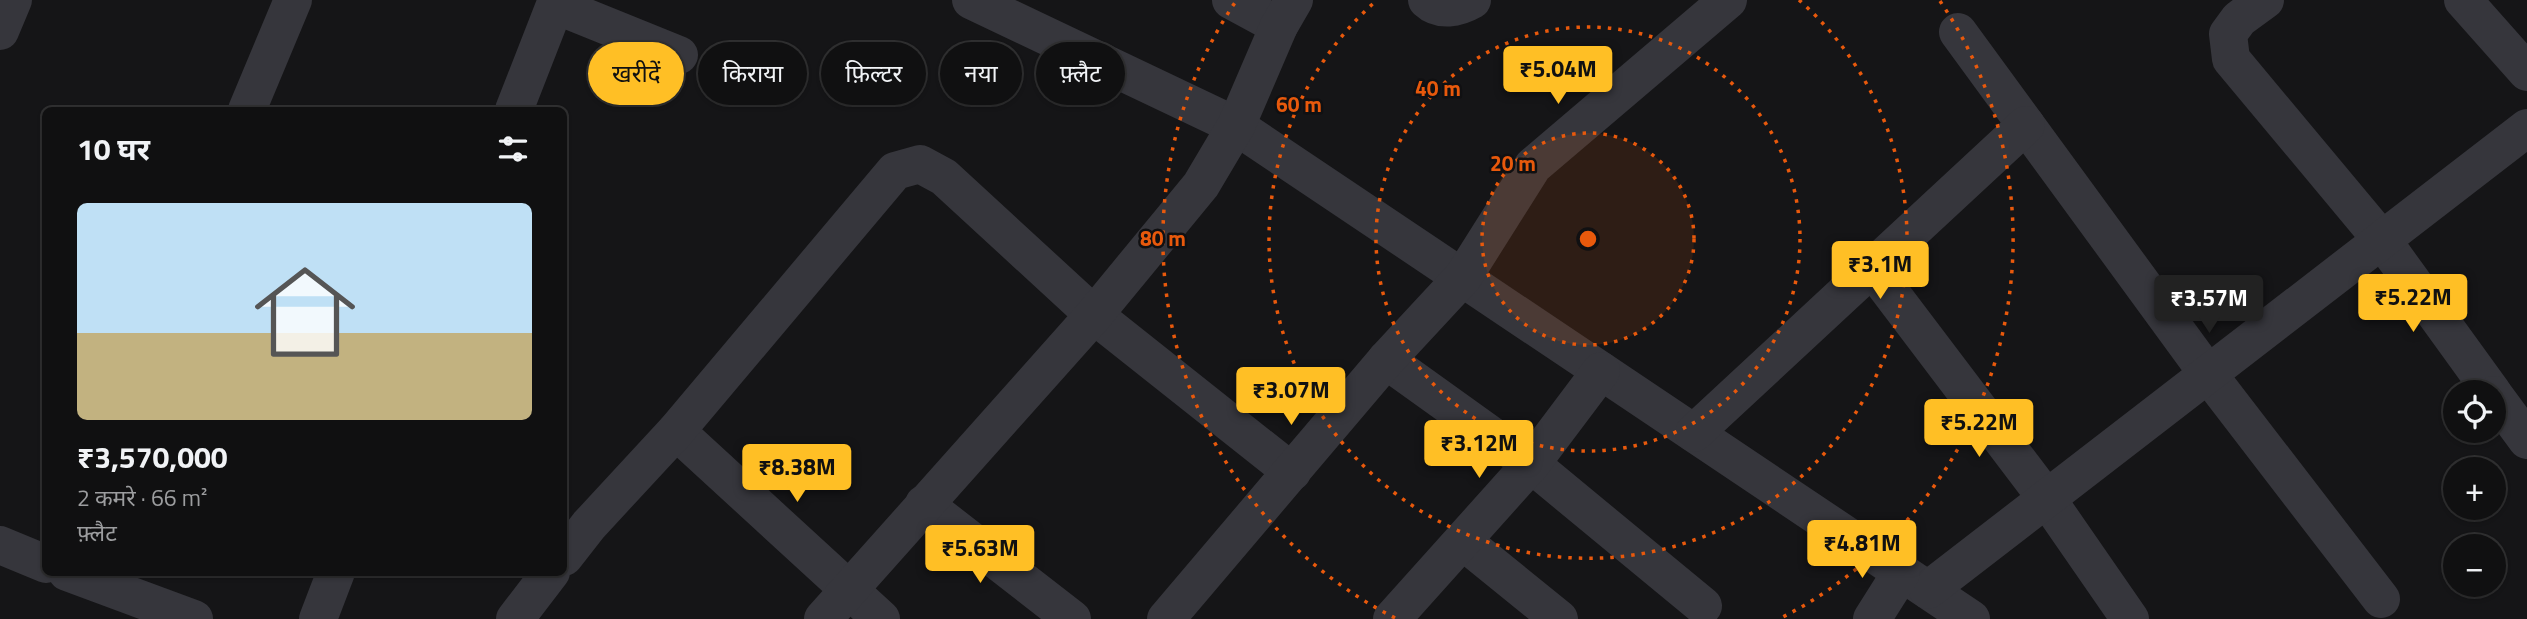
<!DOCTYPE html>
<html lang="hi">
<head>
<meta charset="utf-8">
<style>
	:root { --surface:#101011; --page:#19191a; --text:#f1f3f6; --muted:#9c9d9f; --line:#303031; --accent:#ffbf25 }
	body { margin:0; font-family:"Titillium Web","Noto Sans Devanagari",sans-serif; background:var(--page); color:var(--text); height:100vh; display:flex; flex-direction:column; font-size:26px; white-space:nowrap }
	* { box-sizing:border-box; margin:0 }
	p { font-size:23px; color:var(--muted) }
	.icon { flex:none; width:38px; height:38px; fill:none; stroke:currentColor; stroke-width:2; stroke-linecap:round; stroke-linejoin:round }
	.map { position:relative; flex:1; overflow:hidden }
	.details { position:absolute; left:42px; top:107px; width:525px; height:469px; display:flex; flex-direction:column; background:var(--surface); border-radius:10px; box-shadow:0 2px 5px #0004,0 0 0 2px var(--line) }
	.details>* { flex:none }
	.guide { position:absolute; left:588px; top:42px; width:665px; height:63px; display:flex; gap:14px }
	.buttons { position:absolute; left:2443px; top:380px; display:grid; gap:14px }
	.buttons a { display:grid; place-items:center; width:63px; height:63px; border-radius:50%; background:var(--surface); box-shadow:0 2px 5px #0004,0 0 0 2px var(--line); font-size:35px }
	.price { position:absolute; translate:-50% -60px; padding:0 16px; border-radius:7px; background:var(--accent); color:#111; font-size:23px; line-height:46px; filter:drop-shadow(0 2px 4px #0008) }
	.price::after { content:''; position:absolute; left:50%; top:42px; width:21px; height:16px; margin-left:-10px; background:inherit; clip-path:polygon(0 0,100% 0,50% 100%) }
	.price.selected { background:#222; color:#fff }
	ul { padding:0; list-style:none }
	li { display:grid; align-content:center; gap:14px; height:371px; padding:0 35px }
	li+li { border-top:2px solid var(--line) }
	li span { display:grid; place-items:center; height:217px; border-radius:10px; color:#555 }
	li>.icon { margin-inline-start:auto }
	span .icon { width:126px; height:126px; fill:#fffc; stroke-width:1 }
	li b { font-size:30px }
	h2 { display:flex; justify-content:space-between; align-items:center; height:84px; padding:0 35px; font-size:30px }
	.pill { padding:0 24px; border-radius:32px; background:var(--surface); box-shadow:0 2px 5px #0004,0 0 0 2px var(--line); font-size:24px; line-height:63px }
	.pill.selected { background:var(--accent); color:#111 }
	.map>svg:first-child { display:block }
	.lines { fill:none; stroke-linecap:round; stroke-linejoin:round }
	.minor { stroke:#36363c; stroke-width:38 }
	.ring { fill:none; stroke:#e8590c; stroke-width:3.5; stroke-dasharray:3.5 7 }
	.centre { fill:#e8590c; stroke:#101012; stroke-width:3.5 }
	.ring-label { font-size:21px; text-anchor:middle; font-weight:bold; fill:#e8590c; stroke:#101012; stroke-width:5; stroke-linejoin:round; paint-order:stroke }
</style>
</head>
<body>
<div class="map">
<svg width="2527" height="619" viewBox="0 0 2527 619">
	<rect width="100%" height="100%" fill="#151517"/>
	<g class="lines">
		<g class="minor">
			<path d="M971,0L1236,126L1971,619"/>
			<path d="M1231,0L1279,26"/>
			<path d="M1427,0C1440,12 1458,8 1472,0"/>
			<path d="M2265,0L2239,19L2228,34L2231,59L2382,240L2492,392"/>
			<path d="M2463,0L2527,72"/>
			<path d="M0,31L13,0"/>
			<path d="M1958,32L2208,374L2381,599"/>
			<path d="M247,110L293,0"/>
			<path d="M514,110L555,5L679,55"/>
			<path d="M1872,268L2047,499L2130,619"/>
			<path d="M1386,360L1531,464L1703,606"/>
			<path d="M2494,395L2527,440"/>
			<path d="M676,431L881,619"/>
			<path d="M1694,433L2026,125"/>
			<path d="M924,504L1072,619"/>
			<path d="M1464,542L1559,619"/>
			<path d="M0,545L46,564"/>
			<path d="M564,557L589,525L676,431L895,171L920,164L944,177L1094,315L1292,472"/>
			<path d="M67,572L194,619"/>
			<path d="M1928,590L2527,128"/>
			<path d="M318,619L336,572"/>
			<path d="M515,619L551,572"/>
			<path d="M823,619L1094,315L1201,185L1236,126L1279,26L1294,0"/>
			<path d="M1166,619L1386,360L1463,277L1533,166L1728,0"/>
			<path d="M1392,619L1531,464L1601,371"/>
			<path d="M1872,619L1901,573"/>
		</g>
	</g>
	<circle cx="1588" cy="239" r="106" fill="#e8590c" fill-opacity=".12"/>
	<g class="ring">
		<circle cx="1588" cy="239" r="106"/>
		<circle cx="1588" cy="239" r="212"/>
		<path d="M1799 0A319 319 0 1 1 1377 0"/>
		<path d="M1395 618A425 425 0 0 1 1236 1M1940 1A425 425 0 0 1 1781 618"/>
	</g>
	<circle cx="1588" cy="239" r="10" class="centre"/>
	<g class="ring-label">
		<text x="1438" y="96">40 m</text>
		<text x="1299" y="112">60 m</text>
		<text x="1513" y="171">20 m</text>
		<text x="1163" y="246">80 m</text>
	</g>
</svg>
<div class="buttons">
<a><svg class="icon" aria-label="locate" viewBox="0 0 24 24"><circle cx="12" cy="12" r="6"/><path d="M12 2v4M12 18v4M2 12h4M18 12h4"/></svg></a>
<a>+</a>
<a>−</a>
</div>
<b class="price" style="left:1558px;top:106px">₹5.04M</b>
<b class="price" style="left:1880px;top:301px">₹3.1M</b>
<b class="price" style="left:2413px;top:334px">₹5.22M</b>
<b class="price selected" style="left:2209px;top:335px">₹3.57M</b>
<b class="price" style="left:1291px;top:427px">₹3.07M</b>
<b class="price" style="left:1979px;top:459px">₹5.22M</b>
<b class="price" style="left:1479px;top:480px">₹3.12M</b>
<b class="price" style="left:797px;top:504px">₹8.38M</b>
<b class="price" style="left:1862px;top:580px">₹4.81M</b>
<b class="price" style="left:980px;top:585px">₹5.63M</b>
<div class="guide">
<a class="pill selected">खरीदें</a>
<a class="pill">किराया</a>
<a class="pill">फ़िल्टर</a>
<a class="pill">नया</a>
<a class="pill">फ़्लैट</a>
</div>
<section class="details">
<h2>10 घर<svg class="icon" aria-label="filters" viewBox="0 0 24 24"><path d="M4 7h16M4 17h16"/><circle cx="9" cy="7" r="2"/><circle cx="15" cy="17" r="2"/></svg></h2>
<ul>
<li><span style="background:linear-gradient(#bfe0f5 60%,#c2b280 0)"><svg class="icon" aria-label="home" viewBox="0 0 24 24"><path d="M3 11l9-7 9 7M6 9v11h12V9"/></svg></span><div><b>₹3,570,000</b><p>2 कमरे · 66 m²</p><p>फ़्लैट</p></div></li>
</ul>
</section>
</div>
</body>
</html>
